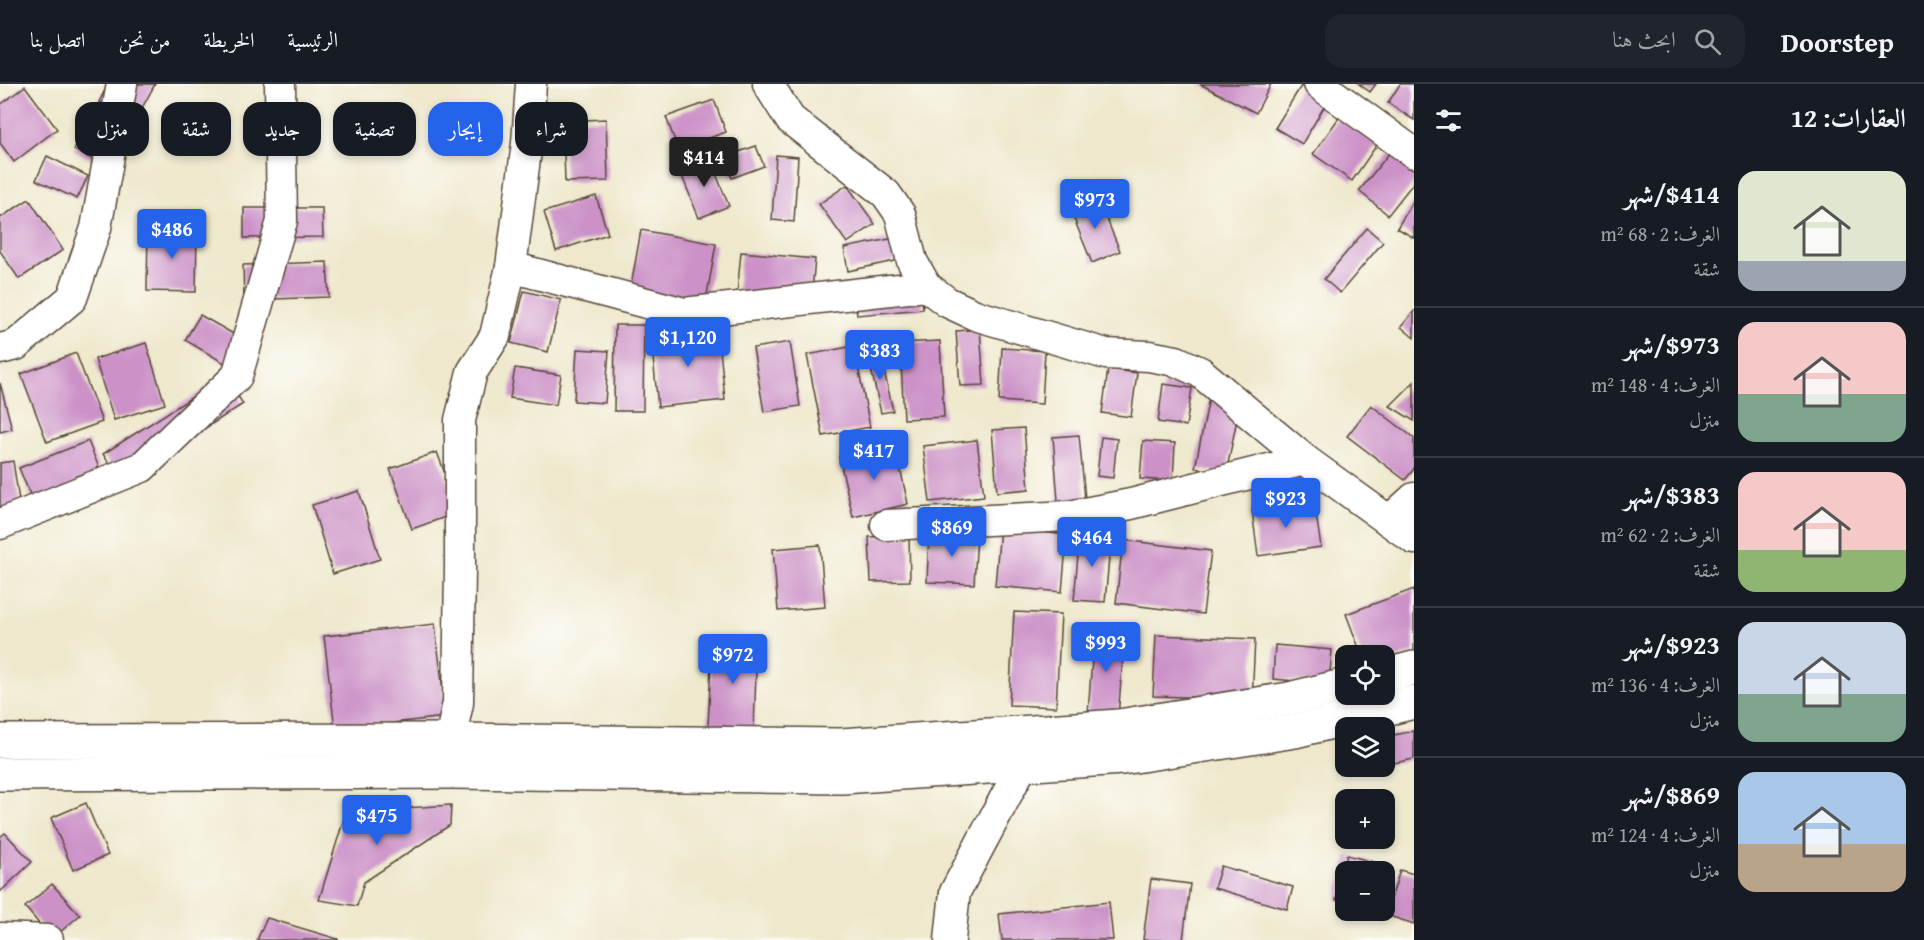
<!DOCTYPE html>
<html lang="ar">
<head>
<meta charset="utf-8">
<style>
	:root { --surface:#171b24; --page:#20242c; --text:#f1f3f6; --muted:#9ea1a6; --line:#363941; --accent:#2563eb }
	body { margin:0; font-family:"Gentium Book Plus",Amiri,serif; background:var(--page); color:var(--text); direction:rtl; height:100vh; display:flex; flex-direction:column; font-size:22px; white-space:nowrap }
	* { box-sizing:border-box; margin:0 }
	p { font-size:20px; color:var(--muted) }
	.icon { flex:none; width:33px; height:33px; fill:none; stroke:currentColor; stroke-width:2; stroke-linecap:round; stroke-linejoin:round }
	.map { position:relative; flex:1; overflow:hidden; direction:ltr }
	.sheet { display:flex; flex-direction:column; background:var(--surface); width:510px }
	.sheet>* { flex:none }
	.banner { position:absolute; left:18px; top:18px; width:570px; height:54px; direction:rtl; display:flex; gap:12px }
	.tools { position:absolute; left:1335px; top:561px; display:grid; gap:12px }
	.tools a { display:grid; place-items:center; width:60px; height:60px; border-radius:12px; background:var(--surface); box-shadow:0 3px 9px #0003; font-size:30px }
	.price { position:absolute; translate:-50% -51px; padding:0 14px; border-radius:6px; background:var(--accent); color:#fff; font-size:20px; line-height:39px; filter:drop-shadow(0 2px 3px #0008) }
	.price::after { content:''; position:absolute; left:50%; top:36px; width:18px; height:14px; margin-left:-9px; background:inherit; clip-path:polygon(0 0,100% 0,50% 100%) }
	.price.current { background:#222; color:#fff }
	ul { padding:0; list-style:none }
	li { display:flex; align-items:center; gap:18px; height:150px; padding:0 18px }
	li+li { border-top:2px solid var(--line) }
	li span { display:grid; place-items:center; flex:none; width:168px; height:120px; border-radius:18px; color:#555 }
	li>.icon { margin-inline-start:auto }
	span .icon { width:72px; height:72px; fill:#fffc; stroke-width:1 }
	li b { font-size:26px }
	h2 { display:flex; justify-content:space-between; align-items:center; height:72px; padding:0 18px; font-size:26px }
	.chip { padding:0 21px; border-radius:18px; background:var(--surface); box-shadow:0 3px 9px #0003; font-size:21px; line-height:54px }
	.chip.current { background:var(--accent); color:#fff }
	header { display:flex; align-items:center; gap:36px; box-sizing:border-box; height:84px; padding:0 30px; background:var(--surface); border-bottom:2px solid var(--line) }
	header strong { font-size:28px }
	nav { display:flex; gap:33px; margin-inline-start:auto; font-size:21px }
	.search { width:420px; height:54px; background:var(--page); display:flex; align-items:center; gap:15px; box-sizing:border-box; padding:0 21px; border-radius:18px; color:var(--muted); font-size:22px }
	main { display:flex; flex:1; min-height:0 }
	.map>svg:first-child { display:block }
	.building { fill:#cc92c8 }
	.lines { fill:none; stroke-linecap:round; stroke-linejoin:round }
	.minor-casing { stroke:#564638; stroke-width:33 }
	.major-casing { stroke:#564638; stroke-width:36 }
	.minor { stroke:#fff; stroke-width:30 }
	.major { stroke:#fff; stroke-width:33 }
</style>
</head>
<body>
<header>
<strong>Doorstep</strong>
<div class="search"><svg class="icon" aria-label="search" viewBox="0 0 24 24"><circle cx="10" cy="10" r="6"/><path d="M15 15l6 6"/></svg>ابحث هنا</div>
<nav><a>الرئيسية</a><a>الخريطة</a><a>من نحن</a><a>اتصل بنا</a></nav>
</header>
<main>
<section class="sheet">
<h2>العقارات: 12<svg class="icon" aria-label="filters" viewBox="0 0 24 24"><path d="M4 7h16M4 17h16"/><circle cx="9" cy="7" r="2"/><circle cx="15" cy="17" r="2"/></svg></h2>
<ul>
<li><span style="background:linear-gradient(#dfe7d0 75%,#9aa5b1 0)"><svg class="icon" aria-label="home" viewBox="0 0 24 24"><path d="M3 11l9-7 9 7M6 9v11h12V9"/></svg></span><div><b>$414/شهر</b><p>الغرف: 2 · 68 m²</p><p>شقة</p></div></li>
<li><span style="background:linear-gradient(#f6c9c9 60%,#7fa58c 0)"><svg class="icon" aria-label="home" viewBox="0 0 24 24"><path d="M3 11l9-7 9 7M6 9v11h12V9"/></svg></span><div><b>$973/شهر</b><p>الغرف: 4 · 148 m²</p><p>منزل</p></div></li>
<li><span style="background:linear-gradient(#f6c9c9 65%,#8fb573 0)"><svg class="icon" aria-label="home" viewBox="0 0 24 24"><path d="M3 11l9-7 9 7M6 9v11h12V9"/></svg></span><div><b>$383/شهر</b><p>الغرف: 2 · 62 m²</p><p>شقة</p></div></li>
<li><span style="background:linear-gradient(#c9d6e8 60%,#7fa58c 0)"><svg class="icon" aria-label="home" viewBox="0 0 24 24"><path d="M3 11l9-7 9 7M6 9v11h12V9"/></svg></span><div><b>$923/شهر</b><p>الغرف: 4 · 136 m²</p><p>منزل</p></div></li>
<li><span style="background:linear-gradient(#a9c7e8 60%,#b9a48a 0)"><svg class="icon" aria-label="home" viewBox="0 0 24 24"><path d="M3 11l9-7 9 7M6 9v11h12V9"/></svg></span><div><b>$869/شهر</b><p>الغرف: 4 · 124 m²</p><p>منزل</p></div></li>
</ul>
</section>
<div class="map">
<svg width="1414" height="856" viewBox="0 0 1414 856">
	<rect width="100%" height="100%" fill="#fdfcf7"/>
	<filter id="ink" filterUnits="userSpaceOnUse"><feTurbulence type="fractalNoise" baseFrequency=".0167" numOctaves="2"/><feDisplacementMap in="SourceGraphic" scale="12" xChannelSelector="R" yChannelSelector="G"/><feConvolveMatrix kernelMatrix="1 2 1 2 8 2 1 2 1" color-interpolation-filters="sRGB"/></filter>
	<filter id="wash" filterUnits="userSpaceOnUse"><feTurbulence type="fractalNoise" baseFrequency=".008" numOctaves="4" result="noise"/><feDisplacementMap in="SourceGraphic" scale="24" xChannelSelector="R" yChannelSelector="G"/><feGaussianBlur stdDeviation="1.35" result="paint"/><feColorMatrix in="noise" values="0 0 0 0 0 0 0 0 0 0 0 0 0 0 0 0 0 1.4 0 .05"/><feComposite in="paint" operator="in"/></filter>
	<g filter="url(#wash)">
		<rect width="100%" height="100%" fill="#eee8cc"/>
		<g id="blocks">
			<g class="building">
				<path d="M108,0H155L135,37L99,18Z"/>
				<path d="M1200,0H1271L1256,29Z"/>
				<path d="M1359,0H1376L1370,8Z"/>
				<path d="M1400,0H1414V36L1388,19Z"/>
				<path d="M25,2L57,45L14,78L0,59V21Z"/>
				<path d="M1301,2L1327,18L1302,60L1275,44Z"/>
				<path d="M714,16L726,48L678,65L666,33Z"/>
				<path d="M1343,28L1381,55L1352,97L1313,70Z"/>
				<path d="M606,35L608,97L565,98L563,37Z"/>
				<path d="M90,36L131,57L115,87L74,66Z"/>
				<path d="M756,62L764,82L732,94L724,73Z"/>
				<path d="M1391,67L1414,85V98L1388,131L1359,107Z"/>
				<path d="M776,71L798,73L794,138L772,136Z"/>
				<path d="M47,72L88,92L77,115L36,96Z"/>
				<path d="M710,75L729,122L699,134L680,87Z"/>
				<path d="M847,101L875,140L847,159L819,120Z"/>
				<path d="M596,112L608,150L556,167L544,128Z"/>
				<path d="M1098,114L1120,167L1092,179L1070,125Z"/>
				<path d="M29,115L63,166L19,195L0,167V134Z"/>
				<path d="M1414,116V154L1397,144Z"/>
				<path d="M244,124H322L323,153L244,154Z"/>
				<path d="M1367,144L1383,158L1340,209L1324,195Z"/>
				<path d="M148,145H197L196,208L147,207Z"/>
				<path d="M641,146L716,160L705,222L630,208Z"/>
				<path d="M900,153L904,175L848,187L844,164Z"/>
				<path d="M741,168L815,175L810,228L736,221Z"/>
				<path d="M327,178L329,213L244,216L243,181Z"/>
				<path d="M920,192L923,225L857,231L854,198Z"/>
				<path d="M524,207L561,216L548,268L511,259Z"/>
				<path d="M1414,227V254L1401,243Z"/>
				<path d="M200,231L246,257L231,283L185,256Z"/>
				<path d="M615,241H644L643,327H614Z"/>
				<path d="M718,245L725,316L658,323L651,253Z"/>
				<path d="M980,245L984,301L960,302L956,247Z"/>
				<path d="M940,257L944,333L904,335L900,259Z"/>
				<path d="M790,258L800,322L764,328L753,264Z"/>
				<path d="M146,259L165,320L114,336L95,275Z"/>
				<path d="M854,262L870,343L823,352L807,271Z"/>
				<path d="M879,264L893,327L881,329L867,267Z"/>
				<path d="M1002,264L1045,267L1042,320L999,317Z"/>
				<path d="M577,265L609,267L605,319L574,317Z"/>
				<path d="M76,269L102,338L47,358L21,290Z"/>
				<path d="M515,284L561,291L556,321L510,314Z"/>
				<path d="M1108,285L1137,289L1131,333L1102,329Z"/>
				<path d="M225,292L243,320L121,398L103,370Z"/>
				<path d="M1414,298V337L1390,322Z"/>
				<path d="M0,299L12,345L0,348Z"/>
				<path d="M1163,300L1192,304L1186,342L1158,338Z"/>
				<path d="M1210,309L1241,315L1226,390L1195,384Z"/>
				<path d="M1371,321L1414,354V385L1405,396L1347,352Z"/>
				<path d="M1024,344L1029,405L997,408L992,346Z"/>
				<path d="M1079,351L1085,415L1058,417L1053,353Z"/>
				<path d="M1101,353L1117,355L1113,394L1097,392Z"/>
				<path d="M977,356L984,412L930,418L923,362Z"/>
				<path d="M88,357L105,398L36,425L19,384Z"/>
				<path d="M1143,357L1175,359L1173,397L1140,395Z"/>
				<path d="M895,361L908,420L853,433L839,373Z"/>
				<path d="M437,368L459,428L412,445L390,385Z"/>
				<path d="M13,377L22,436L0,440V379Z"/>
				<path d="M359,407L380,475L333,490L312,421Z"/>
				<path d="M1314,417L1321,463L1258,472L1252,426Z"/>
				<path d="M1000,444L1067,451L1062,508L995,502Z"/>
				<path d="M929,449L977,451L974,500L927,498Z"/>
				<path d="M1080,449L1111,452L1105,518L1074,516Z"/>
				<path d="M909,452L910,497L871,498L869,453Z"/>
				<path d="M1123,456L1211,467L1203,530L1116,519Z"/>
				<path d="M820,461L825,523L778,527L773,465Z"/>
				<path d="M1414,505V568L1384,579V572H1362L1346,530Z"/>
				<path d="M1014,528L1061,530L1056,623L1009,621Z"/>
				<path d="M435,540L446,633L335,645L324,552Z"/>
				<path d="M1094,547L1125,549L1118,632L1088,630Z"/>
				<path d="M1156,551L1255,555L1252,615L1153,612Z"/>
				<path d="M712,557L757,559L754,645L708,643Z"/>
				<path d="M1275,561L1332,566L1329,600L1273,595Z"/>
				<path d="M1414,647V675L1384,681V653Z"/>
				<path d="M86,719L108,771L73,786L51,734Z"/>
				<path d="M451,721L450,741L364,798L357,822L319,816L346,728Z"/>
				<path d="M5,749L32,778L0,808V753Z"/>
				<path d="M1347,771L1385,781L1383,788H1346V818L1336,816Z"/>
				<path d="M1221,782L1293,803L1287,825L1214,804Z"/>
				<path d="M1400,786L1414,790V840L1386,831Z"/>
				<path d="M1151,795L1190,800L1183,856H1143Z"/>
				<path d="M52,800L80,831L52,855L25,823Z"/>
				<path d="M1109,818L1113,856H1002L999,830Z"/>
				<path d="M267,834L338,855V856H257Z"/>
			</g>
		</g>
	</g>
	<g filter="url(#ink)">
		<use href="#blocks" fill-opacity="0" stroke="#564638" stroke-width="1.5"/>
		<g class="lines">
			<g class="minor-casing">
				<g id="minor">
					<path d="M768,0L790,35L886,110L900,130L912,177L926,202L947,218L975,231L1106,270L1149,272L1176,277L1200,288L1305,376L1414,455"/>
					<path d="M1319,0L1414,69"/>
					<path d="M511,183L684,229L926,202"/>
					<path d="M0,265L16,261L72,214L96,144L122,0"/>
					<path d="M1389,437L1414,414"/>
					<path d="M0,440L142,383L237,292L282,137L280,0"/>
					<path d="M886,441L1069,432L1131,420L1305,376"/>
					<path d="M450,656L458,619L460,484V336L472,288L495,252L511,183L527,59L531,0"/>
					<path d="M0,854L48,856"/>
					<path d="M950,856L955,808L1023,680"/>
				</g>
			</g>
			<g class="major-casing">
				<g id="major">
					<path d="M1384,592L1414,584"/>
					<path d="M0,657L450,656L841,661L1119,642L1289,615L1346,601"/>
					<path d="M0,690L450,688L842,693L1122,674L1295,647L1414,618"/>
				</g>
			</g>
			<use href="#minor" class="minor"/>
			<use href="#major" class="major"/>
		</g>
	</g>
</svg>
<div class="tools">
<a><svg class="icon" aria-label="locate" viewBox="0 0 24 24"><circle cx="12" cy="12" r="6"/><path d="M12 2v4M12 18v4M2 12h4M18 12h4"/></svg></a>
<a><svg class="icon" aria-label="layers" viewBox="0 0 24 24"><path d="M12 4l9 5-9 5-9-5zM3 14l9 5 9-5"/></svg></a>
<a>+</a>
<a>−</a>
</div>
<b class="price current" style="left:704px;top:104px">$414</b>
<b class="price" style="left:1095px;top:146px">$973</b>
<b class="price" style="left:172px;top:176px">$486</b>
<b class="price" style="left:688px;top:284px">$1,120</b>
<b class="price" style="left:880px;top:297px">$383</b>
<b class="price" style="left:874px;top:397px">$417</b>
<b class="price" style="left:1286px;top:445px">$923</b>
<b class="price" style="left:952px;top:474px">$869</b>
<b class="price" style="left:1092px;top:484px">$464</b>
<b class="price" style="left:1106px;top:589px">$993</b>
<b class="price" style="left:733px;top:601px">$972</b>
<b class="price" style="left:377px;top:762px">$475</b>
<div class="banner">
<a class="chip">شراء</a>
<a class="chip current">إيجار</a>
<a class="chip">تصفية</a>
<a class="chip">جديد</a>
<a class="chip">شقة</a>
<a class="chip">منزل</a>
</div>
</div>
</main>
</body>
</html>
